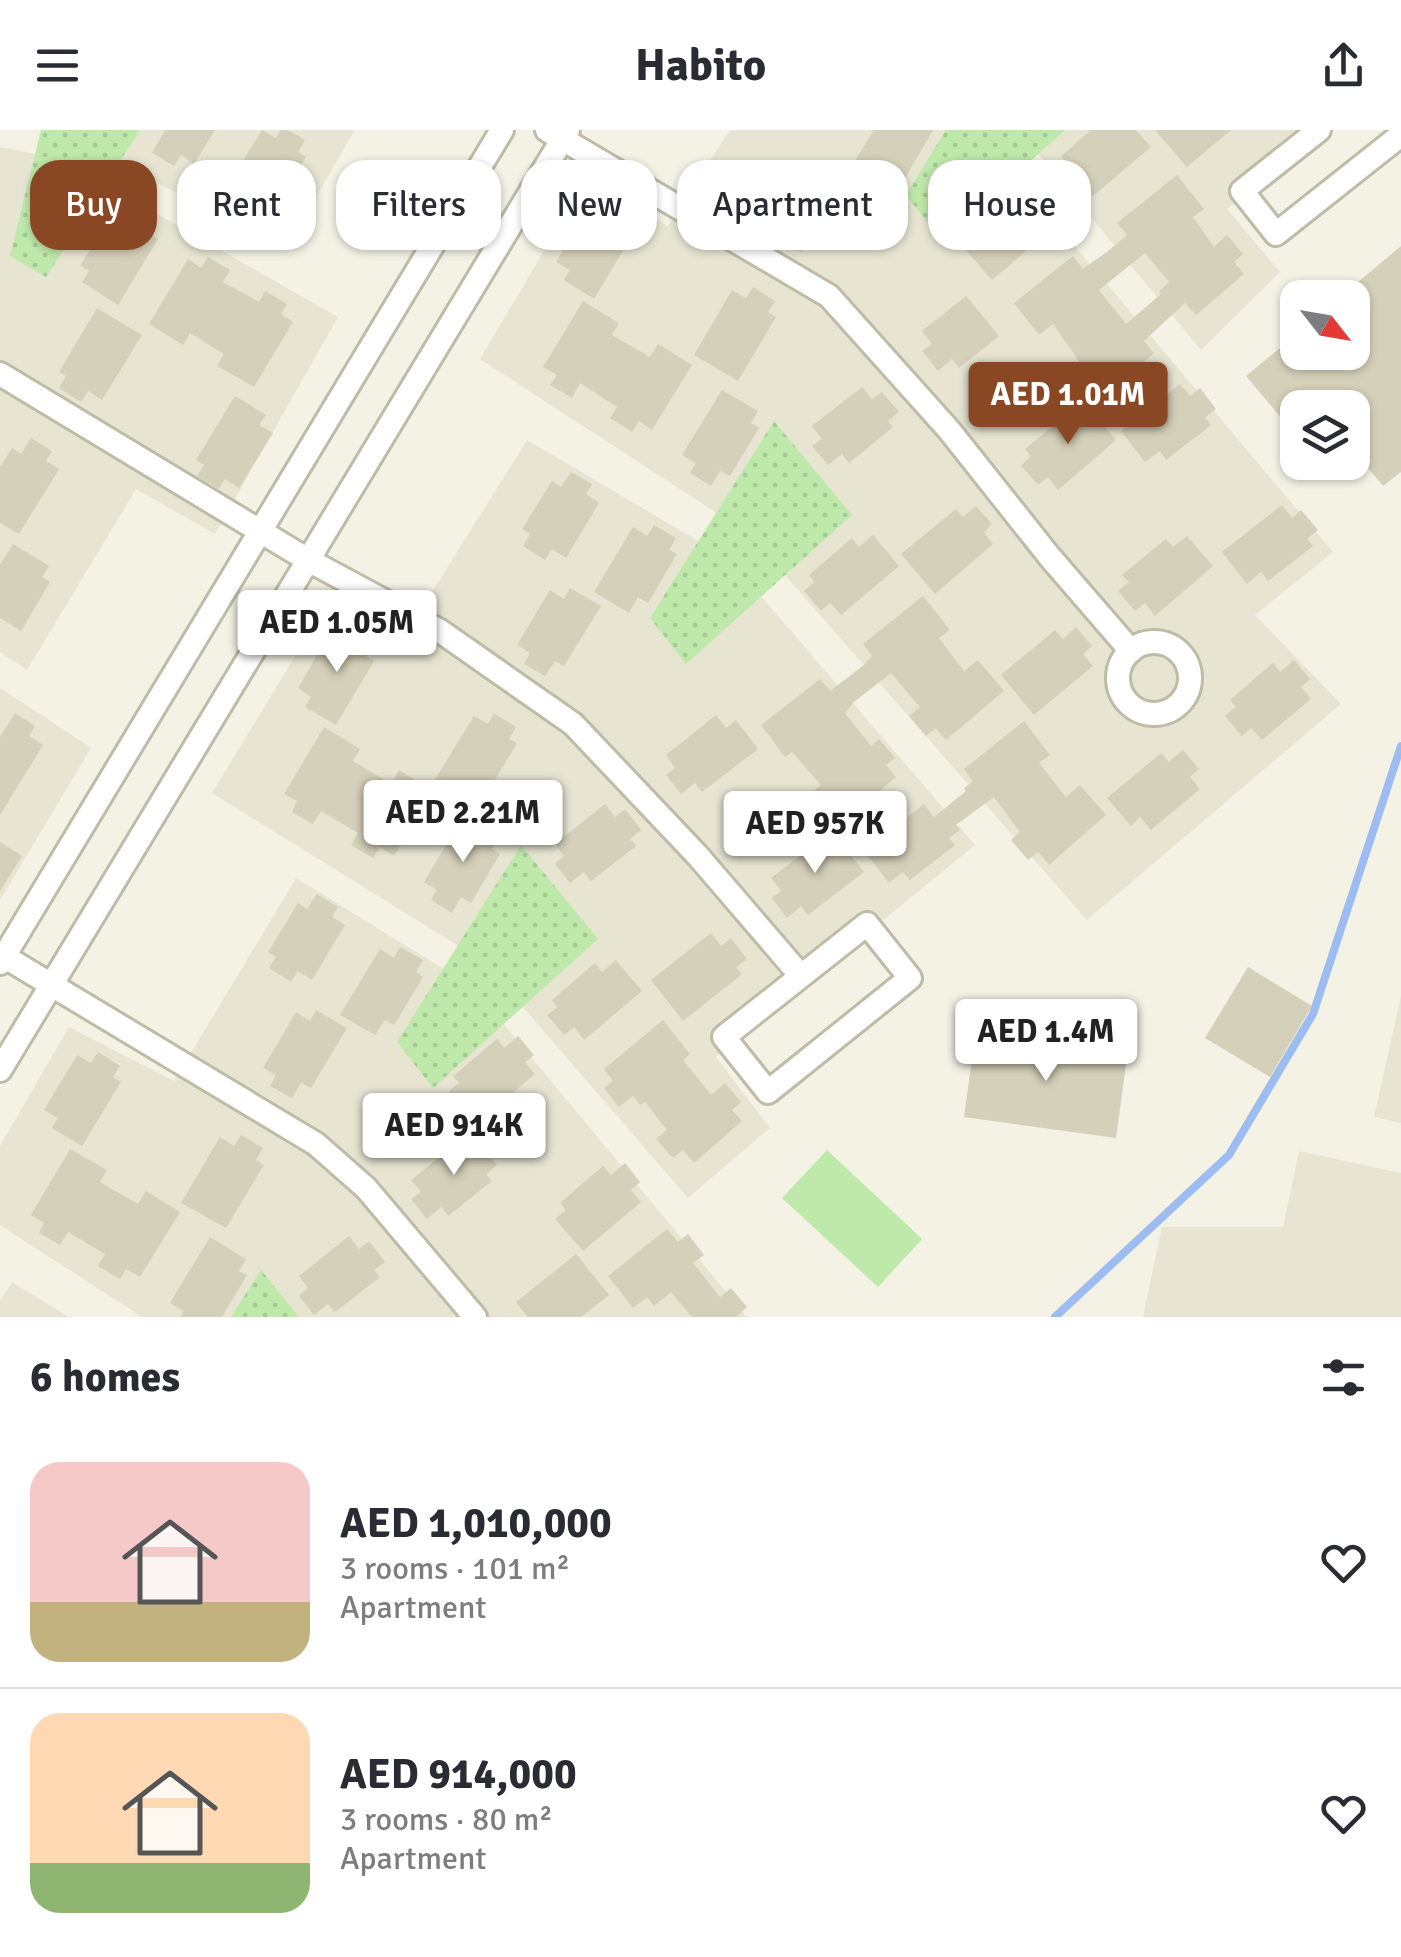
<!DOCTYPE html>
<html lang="en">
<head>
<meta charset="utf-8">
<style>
	:root { --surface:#fff; --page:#f2f2f3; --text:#2b2b33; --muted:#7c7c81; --line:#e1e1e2; --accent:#8a4723 }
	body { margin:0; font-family:Signika,sans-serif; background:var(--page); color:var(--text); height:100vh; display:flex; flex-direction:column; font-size:38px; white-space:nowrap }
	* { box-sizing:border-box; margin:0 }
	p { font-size:32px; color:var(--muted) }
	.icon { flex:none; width:55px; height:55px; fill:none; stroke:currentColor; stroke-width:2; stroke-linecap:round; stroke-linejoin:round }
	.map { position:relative; height:1187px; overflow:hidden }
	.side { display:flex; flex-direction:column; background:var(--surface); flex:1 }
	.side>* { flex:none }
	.hud { position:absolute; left:30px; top:30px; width:1342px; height:90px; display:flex; gap:20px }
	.needle { width:65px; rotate:121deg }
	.controls { position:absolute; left:1280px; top:150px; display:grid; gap:20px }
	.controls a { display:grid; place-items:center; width:90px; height:90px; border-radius:20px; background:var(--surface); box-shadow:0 2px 8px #0004; font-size:50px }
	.price { position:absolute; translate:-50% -85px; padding:0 22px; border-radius:10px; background:#fff; color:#222; font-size:32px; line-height:65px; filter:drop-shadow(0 2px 5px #0008) }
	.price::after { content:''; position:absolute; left:50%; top:60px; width:30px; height:22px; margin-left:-15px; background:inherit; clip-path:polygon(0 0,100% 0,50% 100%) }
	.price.on { background:var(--accent); color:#fff }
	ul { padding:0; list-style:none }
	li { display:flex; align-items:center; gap:30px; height:250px; padding:0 30px }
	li+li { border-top:2px solid var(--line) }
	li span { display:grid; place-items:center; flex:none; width:280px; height:200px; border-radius:30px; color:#555 }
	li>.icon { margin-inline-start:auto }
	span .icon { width:120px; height:120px; fill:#fffc; stroke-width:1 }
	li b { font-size:42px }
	h2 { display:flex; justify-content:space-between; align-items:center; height:120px; padding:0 30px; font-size:42px }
	.pill { padding:0 35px; border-radius:30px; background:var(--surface); box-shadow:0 2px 8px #0004; font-size:35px; line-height:90px }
	.pill.on { background:var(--accent); color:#fff }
	header { display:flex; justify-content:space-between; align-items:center; height:130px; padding:0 30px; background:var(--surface); font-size:45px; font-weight:700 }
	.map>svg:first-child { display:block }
	.residential { fill:#e7e5d2 }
	.grass { fill:#bfe9ab }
	.park { fill:url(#park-dots) }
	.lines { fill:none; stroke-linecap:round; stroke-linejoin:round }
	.stream { stroke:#9dbcf2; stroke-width:8 }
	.building { fill:#d5d0b9; fill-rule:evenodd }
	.minor-casing { stroke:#bebca6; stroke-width:28 }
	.minor { stroke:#fff; stroke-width:22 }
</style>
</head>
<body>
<header><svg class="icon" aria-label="menu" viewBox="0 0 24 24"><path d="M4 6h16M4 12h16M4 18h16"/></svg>Habito<svg class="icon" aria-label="share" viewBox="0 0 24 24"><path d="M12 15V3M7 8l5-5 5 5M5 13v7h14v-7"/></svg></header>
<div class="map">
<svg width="1401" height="1187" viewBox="0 0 1401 1187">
	<defs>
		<pattern id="park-dots" width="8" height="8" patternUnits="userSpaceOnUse" patternTransform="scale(2.5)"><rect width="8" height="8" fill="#bfe9ab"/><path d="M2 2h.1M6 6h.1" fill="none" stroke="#a6c994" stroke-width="1.8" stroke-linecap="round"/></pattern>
	</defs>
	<rect width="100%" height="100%" fill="#f3f2e4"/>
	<g class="residential">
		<path d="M41,0H355L285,120L70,7Z"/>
		<path d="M730,0H967L988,13L1333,422L1255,485L1341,574L1087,790L749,404L480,229L587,48L668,96Z"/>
		<path d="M1019,0H1326L1227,79L1280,142L1201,220Z"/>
		<path d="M0,17L59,28L338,187L215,404L136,359L27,540L0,522Z"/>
		<path d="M527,310L729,429L975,715L716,927L770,998L688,1068L484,832L212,663L328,472L397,518Z"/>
		<path d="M0,558L91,618L0,770Z"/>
		<path d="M296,748L473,857L747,1187H142L0,1095V1016L69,897L174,951Z"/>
		<path d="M1401,866V993L1374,987Z"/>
		<path d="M1299,1021L1401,1043V1187H1143L1162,1097H1283Z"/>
		<path d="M12,1152L69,1187H0V1171Z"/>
	</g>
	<path class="grass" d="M827,1020L922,1109L878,1157L782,1068Z"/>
	<g class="park">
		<path d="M41,0H140L46,147L10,126Z"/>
		<path d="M946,0H1065L942,111L906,65Z"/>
		<path d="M774,291L852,385L686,534L650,488Z"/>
		<path d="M521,715L598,809L433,958L397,912Z"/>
		<path d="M261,1140L299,1187H231Z"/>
	</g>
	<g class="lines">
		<path class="stream" d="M1055,1187L1229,1025L1313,884L1401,616"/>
	</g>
	<g class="building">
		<path d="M165,0H215L194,34L181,25L174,36L152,23Z"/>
		<path d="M262,0L276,8L281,0H288L305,10L298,22L306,27L276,75L267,70L258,85L236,73L242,62L229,54Z"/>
		<path d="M874,0H933L904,50L894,44L885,59L850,39Z"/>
		<path d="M1091,0H1136L1151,17L1093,66L1082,53L1072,61L1040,88L1050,101L992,150L964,118L975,109L969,102L1012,65L1020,74L1066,33L1061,26Z"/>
		<path d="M1155,0H1231L1187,37Z"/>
		<path d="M826,34L857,52L820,112L811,107L801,122L780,110L786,99L773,92L806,36L820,45Z"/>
		<path d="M1177,45L1204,79L1193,87L1214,117L1227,105L1243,124L1234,132L1244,144L1196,185L1185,173L1144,211L1154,223L1095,273L1068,240L1079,231L1053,194L1039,205L1014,173L1073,126L1083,139L1108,121L1127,105L1117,93ZM1145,123L1169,152L1159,161L1161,164L1126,194L1099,160Z"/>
		<path d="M610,74L632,88L625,100L633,104L594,169L564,150L570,140L556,132L589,77L603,85Z"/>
		<path d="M129,78L151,91L145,101L158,109L118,175L82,152L89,141L80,136L111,87L120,94Z"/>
		<path d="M1401,116V342L1383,356L1352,319V278H1298V308L1246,246L1298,203V222H1352V157Z"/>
		<path d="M208,127L230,140L223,152L259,172L265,161L287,174L281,184L293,192L254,257L217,236L224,224L190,203L183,215L149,194L188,129L201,138Z"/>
		<path d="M753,157L775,171L768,182L776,187L738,251L694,225L732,160L746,168Z"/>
		<path d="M966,166L999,206L959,238L952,229L938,241L922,221L932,214L922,201Z"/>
		<path d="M583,171L619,193L612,205L650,227L658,214L692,235L652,300L639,291L632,302L610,288L617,277L580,253L572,268L550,255L557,245L543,237Z"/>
		<path d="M97,178L142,205L102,270L88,261L81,272L59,258L66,246L59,242Z"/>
		<path d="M1180,254L1190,266L1200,258L1216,279L1205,288L1211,295L1166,330L1160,321L1145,332L1121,301Z"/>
		<path d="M862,257L872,269L882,262L899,282L888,291L893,297L849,333L842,324L828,335L812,316L822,309L812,296Z"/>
		<path d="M722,260L758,281L751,293L759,298L730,346L720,341L711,356L690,343L696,333L682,325Z"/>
		<path d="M235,266L266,285L259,295L273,303L239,358L225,349L219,359L197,346L204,335L196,330Z"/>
		<path d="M1083,271L1116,310L1058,360L1048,347L1038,355L1021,336L1031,326L1025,319Z"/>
		<path d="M31,308L52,321L46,331L59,339L19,404L0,393V337L12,318L21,324Z"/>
		<path d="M571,342L592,354L586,364L599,373L566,428L552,419L545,430L523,416L530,404L522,399L552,351L561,357Z"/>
		<path d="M1282,375L1292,388L1301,380L1318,400L1307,409L1313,416L1268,451L1261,442L1247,454L1222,422Z"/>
		<path d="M976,376L992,394L984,402L993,414L935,464L901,424L956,379L963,387Z"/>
		<path d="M654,395L676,408L669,420L677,424L648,473L638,467L629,483L594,462L633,397L647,406Z"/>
		<path d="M873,405L899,436L841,485L830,473L821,481L804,461L814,452L809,445L852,408L859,417Z"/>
		<path d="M1187,406L1213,436L1155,486L1145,473L1135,481L1118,461L1129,452L1122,445L1166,409L1173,417Z"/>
		<path d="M13,414L49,436L42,447L50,452L21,501L0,488V435Z"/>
		<path d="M570,458L601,476L564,536L555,531L545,546L524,534L530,523L517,515L550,460L564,469Z"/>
		<path d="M923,466L950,500L939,508L964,541L978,530L1004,561L946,610L936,598L926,606L909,586L920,577L891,543L854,572L845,583L871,616L879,609L895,628L886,635L896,647L838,697L810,664L821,655L792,622L785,627L761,595L820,549L830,561L864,535L872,526L863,514Z"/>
		<path d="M1076,497L1092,516L1083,524L1093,536L1034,585L1001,545L1055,500L1063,509Z"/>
		<path d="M351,501L373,514L366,526L374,531L336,595L305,577L311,567L298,558L330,503L344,512Z"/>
		<path d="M1294,530L1310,549L1301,557L1311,569L1262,610L1251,598L1242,606L1225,586L1236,577L1230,570L1273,533L1280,542Z"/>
		<path d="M15,583L35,596L29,606L43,615L0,685V607Z"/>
		<path d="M494,583L516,597L509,609L517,613L478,678L434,651L474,586L488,594Z"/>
		<path d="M716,585L726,598L736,590L758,619L702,662L695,653L681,664L666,645L675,638L666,625Z"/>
		<path d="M1024,591L1050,625L1039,633L1066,667L1080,655L1106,685L1049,735L1038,722L1028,730L1011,710L1020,702L994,667L956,695L960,700L949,708L955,715L910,750L903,742L889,753L864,721L924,674L934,687L966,661L964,658L973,651L964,639Z"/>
		<path d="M324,597L360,619L353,631L391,654L399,640L433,661L394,726L380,717L373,728L351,715L358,703L321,681L313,694L292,682L297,671L284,664Z"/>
		<path d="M1183,620L1199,639L1190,647L1200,659L1151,700L1140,687L1131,696L1107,668L1161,623L1169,632Z"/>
		<path d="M605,674L615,687L625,679L641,700L630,709L636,716L591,751L584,742L570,753L555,734L564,726L555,714Z"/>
		<path d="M463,686L499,708L492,719L500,724L471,773L461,767L452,783L431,770L437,760L424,752Z"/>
		<path d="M832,701L864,742L808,785L801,776L787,788L772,768L781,761L771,748Z"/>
		<path d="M0,712L22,726L0,761Z"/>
		<path d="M317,764L338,777L332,787L345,795L312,850L298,841L291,852L269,838L276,827L268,822L298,773L307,779Z"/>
		<path d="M711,803L721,816L731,808L747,829L736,837L742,844L683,891L651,850Z"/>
		<path d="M400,817L423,830L416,842L423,847L394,895L385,890L375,905L340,885L380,819L394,828Z"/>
		<path d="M616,830L642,861L584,910L574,897L564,905L547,885L558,877L552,870L595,833L602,842Z"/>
		<path d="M1248,837L1312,876L1270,947L1205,908Z"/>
		<path d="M316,880L347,898L311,958L301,953L292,968L270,956L276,945L263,938L296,882L310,891Z"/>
		<path d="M663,890L690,924L683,930L711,965L725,953L741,972L732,980L742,991L694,1033L683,1020L673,1028L656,1009L667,1000L645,972L640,975L633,966L619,977L604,958L613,951L604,939Z"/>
		<path d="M976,900L1128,920L1116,1008L964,987Z"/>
		<path d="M518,906L534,925L525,932L535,944L476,994L449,961L459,953L453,946L497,909L504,918Z"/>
		<path d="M98,922L120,936L113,947L121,952L82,1016L52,998L58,988L44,980L77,925L91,933Z"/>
		<path d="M471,1002L497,1035L486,1044L492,1051L448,1086L441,1077L427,1089L411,1069L421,1062L411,1050Z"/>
		<path d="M241,1005L263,1018L256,1030L264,1035L226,1098L181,1073L220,1007L234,1016Z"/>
		<path d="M70,1019L107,1040L100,1052L138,1074L146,1061L180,1082L140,1147L126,1139L120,1149L98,1136L105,1124L68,1102L60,1115L39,1103L44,1093L31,1085Z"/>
		<path d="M625,1033L640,1052L631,1060L641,1072L583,1121L555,1089L566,1080L560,1073L603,1036L611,1045Z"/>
		<path d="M667,1099L678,1112L688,1104L704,1125L693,1133L720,1167L731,1158L747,1177L736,1187H692L671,1162L654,1176L647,1167L633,1178L608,1146Z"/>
		<path d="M349,1106L359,1119L369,1111L385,1132L374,1140L380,1147L335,1182L328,1174L314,1185L299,1166L308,1158L299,1146Z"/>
		<path d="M210,1107L246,1129L239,1141L247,1145L222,1187H180L184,1181L170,1173Z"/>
		<path d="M576,1124L609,1165L581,1187H528L516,1172Z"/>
	</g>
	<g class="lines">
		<g class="minor-casing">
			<g id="minor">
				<path d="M547,0L829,166L949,300L1049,426L1131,521"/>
				<path d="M1319,0L1242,61L1276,104L1401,5"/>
				<path d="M0,244L308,430L440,501L573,594L698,726L801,846"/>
				<circle cx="1154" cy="548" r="36"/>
				<path d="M867,794L910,848L768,962L724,907Z"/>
				<path d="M0,824L316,1014L366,1058L475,1187"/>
				<path d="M0,833L502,0"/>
				<path d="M0,940L568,0"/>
			</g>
		</g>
		<use href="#minor" class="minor"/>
	</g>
</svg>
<div class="controls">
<a><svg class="needle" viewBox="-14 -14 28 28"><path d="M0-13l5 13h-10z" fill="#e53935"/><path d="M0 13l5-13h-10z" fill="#7c7c81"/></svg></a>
<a><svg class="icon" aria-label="layers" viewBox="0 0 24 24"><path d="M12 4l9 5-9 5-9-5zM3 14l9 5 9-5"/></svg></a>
</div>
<b class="price on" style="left:1068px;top:317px">AED 1.01M</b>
<b class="price" style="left:337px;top:545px">AED 1.05M</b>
<b class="price" style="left:463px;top:735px">AED 2.21M</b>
<b class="price" style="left:815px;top:746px">AED 957K</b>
<b class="price" style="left:1046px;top:954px">AED 1.4M</b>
<b class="price" style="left:454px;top:1048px">AED 914K</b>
<div class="hud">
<a class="pill on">Buy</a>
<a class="pill">Rent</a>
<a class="pill">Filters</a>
<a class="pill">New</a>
<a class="pill">Apartment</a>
<a class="pill">House</a>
</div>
</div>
<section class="side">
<h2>6 homes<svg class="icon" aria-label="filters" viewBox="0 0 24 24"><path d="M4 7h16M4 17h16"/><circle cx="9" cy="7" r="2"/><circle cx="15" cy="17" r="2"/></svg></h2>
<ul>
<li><span style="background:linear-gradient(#f6c9c9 70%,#c2b280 0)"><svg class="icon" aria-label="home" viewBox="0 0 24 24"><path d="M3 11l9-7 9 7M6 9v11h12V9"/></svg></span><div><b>AED 1,010,000</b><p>3 rooms · 101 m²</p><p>Apartment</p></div><svg class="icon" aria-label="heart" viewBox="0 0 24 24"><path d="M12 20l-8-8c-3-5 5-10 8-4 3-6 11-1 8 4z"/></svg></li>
<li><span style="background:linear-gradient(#ffd9b3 75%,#8fb573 0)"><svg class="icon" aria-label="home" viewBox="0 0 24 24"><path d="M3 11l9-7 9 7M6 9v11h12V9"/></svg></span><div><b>AED 914,000</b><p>3 rooms · 80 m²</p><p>Apartment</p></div><svg class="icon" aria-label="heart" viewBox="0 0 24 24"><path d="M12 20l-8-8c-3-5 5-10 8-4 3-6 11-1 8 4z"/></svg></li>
</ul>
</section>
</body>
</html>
